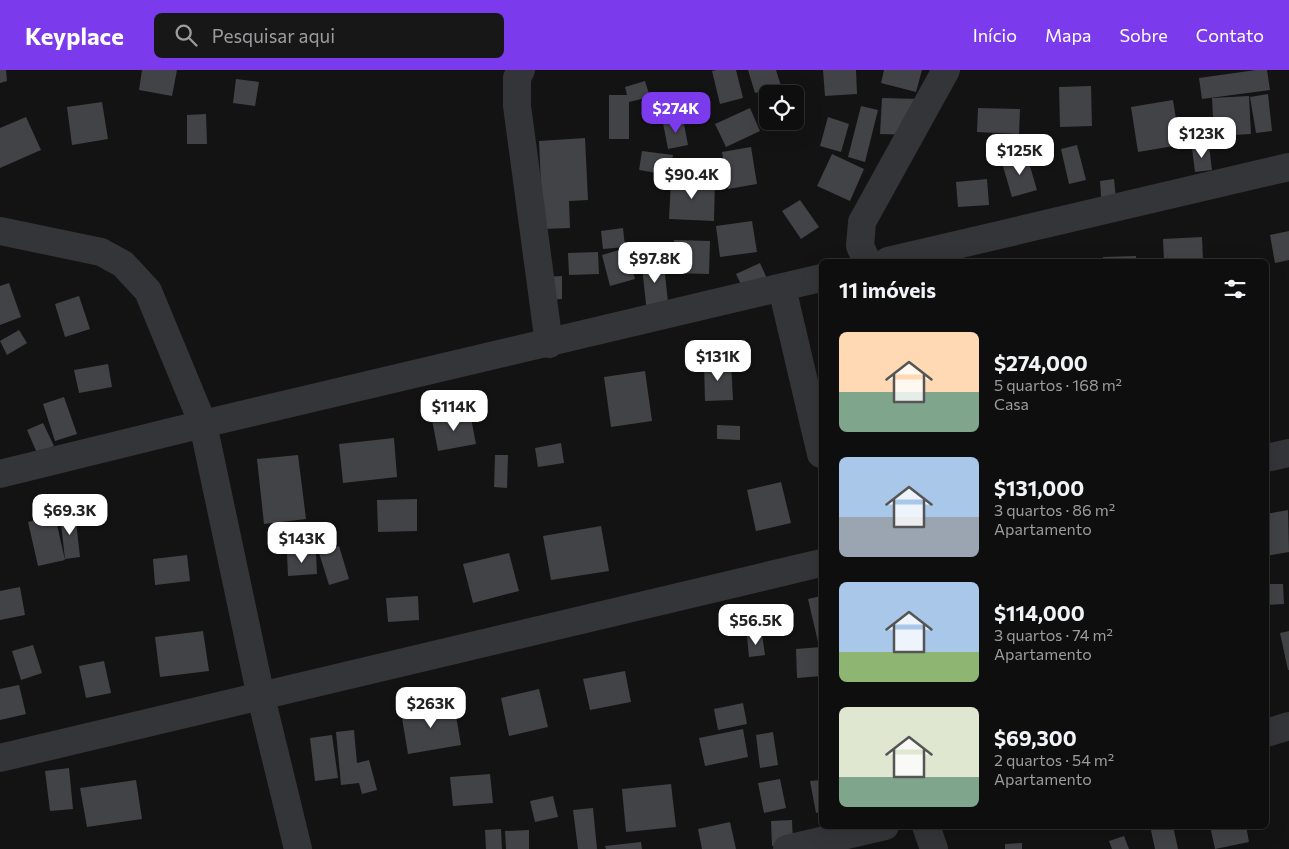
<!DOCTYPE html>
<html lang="pt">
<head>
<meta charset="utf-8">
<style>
	:root { --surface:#0e0e0f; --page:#171718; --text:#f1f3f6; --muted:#9b9c9e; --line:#2e2e2f; --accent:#7c3aed }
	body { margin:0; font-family:Commissioner,sans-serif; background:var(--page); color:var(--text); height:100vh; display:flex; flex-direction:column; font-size:19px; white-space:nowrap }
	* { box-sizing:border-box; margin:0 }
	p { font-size:16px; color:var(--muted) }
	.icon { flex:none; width:28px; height:28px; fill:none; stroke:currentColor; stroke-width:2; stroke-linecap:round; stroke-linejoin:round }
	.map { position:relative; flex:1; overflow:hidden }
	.drawer { position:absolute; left:819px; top:189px; width:450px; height:570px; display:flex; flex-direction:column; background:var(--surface); border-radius:8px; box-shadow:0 5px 20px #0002,0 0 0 1px var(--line) }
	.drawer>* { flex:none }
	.buttons { position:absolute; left:759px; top:15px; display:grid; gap:10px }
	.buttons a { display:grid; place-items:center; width:45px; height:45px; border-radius:8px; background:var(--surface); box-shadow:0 5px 20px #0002,0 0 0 1px var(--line); font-size:25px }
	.price { position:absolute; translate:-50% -42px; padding:0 11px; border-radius:10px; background:#fff; color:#222; font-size:16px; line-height:32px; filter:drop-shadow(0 1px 2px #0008) }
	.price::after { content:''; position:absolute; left:50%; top:30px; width:15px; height:11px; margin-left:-8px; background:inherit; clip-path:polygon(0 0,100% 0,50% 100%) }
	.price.selected { background:var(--accent); color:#fff }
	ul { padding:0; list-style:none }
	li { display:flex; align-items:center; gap:15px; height:125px; padding:0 20px }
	li span { display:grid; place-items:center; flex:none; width:140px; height:100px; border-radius:8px; color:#555 }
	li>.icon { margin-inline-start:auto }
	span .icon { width:60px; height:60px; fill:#fffc; stroke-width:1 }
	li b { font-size:21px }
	h2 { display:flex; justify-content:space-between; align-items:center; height:60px; padding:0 20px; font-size:21px }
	header { display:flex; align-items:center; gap:30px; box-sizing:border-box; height:70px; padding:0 25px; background:var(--accent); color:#fff }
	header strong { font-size:24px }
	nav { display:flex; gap:28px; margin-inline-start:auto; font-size:18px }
	.search { width:350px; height:45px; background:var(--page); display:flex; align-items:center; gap:12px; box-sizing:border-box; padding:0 18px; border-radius:8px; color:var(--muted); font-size:19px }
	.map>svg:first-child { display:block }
	.building { fill:#424347 }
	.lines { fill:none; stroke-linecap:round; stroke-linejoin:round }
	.minor { stroke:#343539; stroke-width:28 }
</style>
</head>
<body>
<header>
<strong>Keyplace</strong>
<div class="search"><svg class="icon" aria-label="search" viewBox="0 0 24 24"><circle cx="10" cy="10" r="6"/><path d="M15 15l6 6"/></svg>Pesquisar aqui</div>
<nav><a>Início</a><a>Mapa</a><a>Sobre</a><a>Contato</a></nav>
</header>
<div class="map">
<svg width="1289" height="779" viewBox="0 0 1289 779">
	<rect width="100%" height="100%" fill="#131314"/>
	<g class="building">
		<path d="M0,0H6L7,11L0,13Z"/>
		<path d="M142,0H177L172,26L139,20Z"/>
		<path d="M716,0H736L743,28L720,34L712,1Z"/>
		<path d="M748,0H776L781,16L755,23Z"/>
		<path d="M823,0H856L857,24L825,26Z"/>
		<path d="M884,0H922L916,22L881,13Z"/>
		<path d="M1256,0H1267L1270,20L1202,29L1199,8Z"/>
		<path d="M236,9L259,12L255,36L233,33Z"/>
		<path d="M645,11L650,27L629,32V69H609V25H627L625,17Z"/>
		<path d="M1091,16L1092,56L1060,57L1059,17Z"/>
		<path d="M1268,24L1272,61L1256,63L1250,27Z"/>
		<path d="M1249,26L1251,64L1214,66L1212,28Z"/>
		<path d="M882,28L920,29L919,65L880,64Z"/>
		<path d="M1173,30L1180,75L1138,82L1131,37Z"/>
		<path d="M102,32L108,69L72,75L67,37Z"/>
		<path d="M861,36L878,40L865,92L848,87Z"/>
		<path d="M750,38L760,61L726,77L715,54Z"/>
		<path d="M978,38L1020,39L1019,64L977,62Z"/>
		<path d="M206,44L207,74H187V45Z"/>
		<path d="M26,47L41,80L0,98V58Z"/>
		<path d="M828,47L849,54L841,82L820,76Z"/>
		<path d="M683,49L688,75L668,79L663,53Z"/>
		<path d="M585,68L588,130L569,131L570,158L543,159L539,71Z"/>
		<path d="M1077,75L1086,110L1069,114L1061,79Z"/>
		<path d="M1209,76L1212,100L1195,102L1192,78Z"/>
		<path d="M751,77L757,114L728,119L722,82Z"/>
		<path d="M642,81L673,85L669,105L639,100Z"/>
		<path d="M832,84L864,99L850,131L817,116Z"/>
		<path d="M1027,86L1037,120L1012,127L1002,93Z"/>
		<path d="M671,109L715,110L714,151L669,149Z"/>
		<path d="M987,109L989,135L958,137L956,112Z"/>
		<path d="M1114,109L1117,138L1102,140L1100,111Z"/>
		<path d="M800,130L819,157L801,169L782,141Z"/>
		<path d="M752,151L757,182L720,187L716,156Z"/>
		<path d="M623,158L625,177L603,179L601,161Z"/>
		<path d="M1289,161V190L1275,193L1270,165Z"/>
		<path d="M1202,167L1203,191H1164L1163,169Z"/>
		<path d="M674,170L710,171L709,204L673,203Z"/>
		<path d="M626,178L635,209L610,216L602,185Z"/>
		<path d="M598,182L599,204L569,205L568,183Z"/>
		<path d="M663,186L669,241L647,243L641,188Z"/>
		<path d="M1136,186V191H1103V187Z"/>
		<path d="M760,193L769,213L745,223L736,204Z"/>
		<path d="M562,206V229L544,230L543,207Z"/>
		<path d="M9,213L21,247L0,255V216Z"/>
		<path d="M79,226L90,259L65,267L55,234Z"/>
		<path d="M19,260L27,273L7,285L0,271Z"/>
		<path d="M731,292L733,330L705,331L704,293Z"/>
		<path d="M108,294L112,317L79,323L74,300Z"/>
		<path d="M645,301L652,351L611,357L604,307Z"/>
		<path d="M64,327L77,364L55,371L43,334Z"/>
		<path d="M470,343L476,374L438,381L432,350Z"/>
		<path d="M43,353L54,376L37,383L27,360Z"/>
		<path d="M717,355L740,356V370L717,369Z"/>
		<path d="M394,368L397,407L343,413L339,374Z"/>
		<path d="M561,373L564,393L538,397L535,378Z"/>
		<path d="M298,385L306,449L264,454L257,389Z"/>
		<path d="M495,385H508L507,418L494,417Z"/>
		<path d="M781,412L791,453L756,461L747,420Z"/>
		<path d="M417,429V461L378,462L377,430Z"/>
		<path d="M1288,440L1289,482L1266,486V444Z"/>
		<path d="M75,443L80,487L65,489L60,445Z"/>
		<path d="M55,446L65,490L38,496L28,452Z"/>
		<path d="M601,456L609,501L551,510L543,466Z"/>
		<path d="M339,476L349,509L329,515L319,483Z"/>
		<path d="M316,483L317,504L288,506L287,484Z"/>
		<path d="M509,483L519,521L473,533L463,494Z"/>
		<path d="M187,485L190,511L155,515L153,489Z"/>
		<path d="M1266,514H1283L1284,534L1266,535Z"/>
		<path d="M20,517L25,545L0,550V521Z"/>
		<path d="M418,526L419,550L388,552L386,528Z"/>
		<path d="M821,526V572H818L808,529Z"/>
		<path d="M203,561L209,601L160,607L155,567Z"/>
		<path d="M1289,561V600H1288L1280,563Z"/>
		<path d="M762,564L765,585L749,587L747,566Z"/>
		<path d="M33,575L42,603L21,610L12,581Z"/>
		<path d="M821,577V606L797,608L796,579Z"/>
		<path d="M104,591L111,623L86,628L79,596Z"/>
		<path d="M625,601L631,632L590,640L583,609Z"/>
		<path d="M19,615L26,644L0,650V619Z"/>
		<path d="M539,619L548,657L509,666L501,628Z"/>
		<path d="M743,633L747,654L718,660L714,639Z"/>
		<path d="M454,634L461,675L408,684L401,642Z"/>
		<path d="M743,659L748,687L705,696L699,668Z"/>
		<path d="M354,660L357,693L369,690L377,720L362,724L359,713L341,715L336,662Z"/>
		<path d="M773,662L778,695L760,698L756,665Z"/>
		<path d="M332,665L338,708L315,711L310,668Z"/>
		<path d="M69,698L73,739L50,741L45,701Z"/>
		<path d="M490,704L493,733L453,736L450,707Z"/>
		<path d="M780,709L786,738L764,743L758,713Z"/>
		<path d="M136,710L142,749L87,757L80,718Z"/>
		<path d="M821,710V742L816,743L810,711Z"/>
		<path d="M671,714L676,757L626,762L622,719Z"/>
		<path d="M553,726L558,747L535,752L530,731Z"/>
		<path d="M593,738L597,779H578L573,740Z"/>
		<path d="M792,750L793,774L772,776L771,751Z"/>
		<path d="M730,752L736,779H702L698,759Z"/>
		<path d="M1150,756H1173L1178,779H1155Z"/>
		<path d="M1210,756H1246L1249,772L1215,779Z"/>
		<path d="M501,759L502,779H486L485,760Z"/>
		<path d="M529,760V779H506L505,761Z"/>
		<path d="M1124,766L1129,779H1112L1109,771Z"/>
		<path d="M641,772L642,779H606L605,776Z"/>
		<path d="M1022,773V779H1005V774Z"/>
	</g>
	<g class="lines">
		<g class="minor">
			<path d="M521,0L517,8V36L549,274"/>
			<path d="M0,161L101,182L123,194L148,221L203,354L261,627L298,779"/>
			<path d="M867,191L860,176L862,152L946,0"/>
			<path d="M888,191L1289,97"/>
			<path d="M782,218L821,384"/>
			<path d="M1266,388L1289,383"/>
			<path d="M0,404L203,354L821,208"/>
			<path d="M1266,663L1289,656"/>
			<path d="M0,688L821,493"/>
			<path d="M926,756L934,779"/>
			<path d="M787,779L885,756"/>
		</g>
	</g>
</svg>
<div class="buttons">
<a><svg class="icon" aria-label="locate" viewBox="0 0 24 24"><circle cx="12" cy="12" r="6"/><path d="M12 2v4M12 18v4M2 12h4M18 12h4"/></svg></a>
</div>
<b class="price selected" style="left:676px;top:64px">$274K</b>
<b class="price" style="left:1202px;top:89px">$123K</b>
<b class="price" style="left:1020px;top:106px">$125K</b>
<b class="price" style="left:692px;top:130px">$90.4K</b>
<b class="price" style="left:655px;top:214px">$97.8K</b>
<b class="price" style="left:718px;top:312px">$131K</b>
<b class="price" style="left:454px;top:362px">$114K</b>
<b class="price" style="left:70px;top:466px">$69.3K</b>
<b class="price" style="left:302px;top:494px">$143K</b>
<b class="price" style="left:756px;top:576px">$56.5K</b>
<b class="price" style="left:431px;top:659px">$263K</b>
<section class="drawer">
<h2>11 imóveis<svg class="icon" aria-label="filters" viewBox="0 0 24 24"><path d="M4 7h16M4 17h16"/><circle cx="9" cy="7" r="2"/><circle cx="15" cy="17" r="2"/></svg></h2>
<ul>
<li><span style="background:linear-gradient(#ffd9b3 60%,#7fa58c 0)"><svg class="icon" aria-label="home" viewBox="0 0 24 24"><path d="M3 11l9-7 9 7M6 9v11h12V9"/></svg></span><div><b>$274,000</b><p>5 quartos · 168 m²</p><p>Casa</p></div></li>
<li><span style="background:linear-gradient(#a9c7e8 60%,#9aa5b1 0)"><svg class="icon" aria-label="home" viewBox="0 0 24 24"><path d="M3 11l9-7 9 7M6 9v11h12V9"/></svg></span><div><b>$131,000</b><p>3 quartos · 86 m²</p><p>Apartamento</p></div></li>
<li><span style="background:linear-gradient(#a9c7e8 70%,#8fb573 0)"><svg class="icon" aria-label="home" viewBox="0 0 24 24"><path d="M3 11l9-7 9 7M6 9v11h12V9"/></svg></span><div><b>$114,000</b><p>3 quartos · 74 m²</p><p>Apartamento</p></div></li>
<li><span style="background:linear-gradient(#dfe7d0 70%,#7fa58c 0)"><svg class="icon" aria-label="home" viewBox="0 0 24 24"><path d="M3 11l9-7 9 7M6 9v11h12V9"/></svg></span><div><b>$69,300</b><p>2 quartos · 54 m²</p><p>Apartamento</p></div></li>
</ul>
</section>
</div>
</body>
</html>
